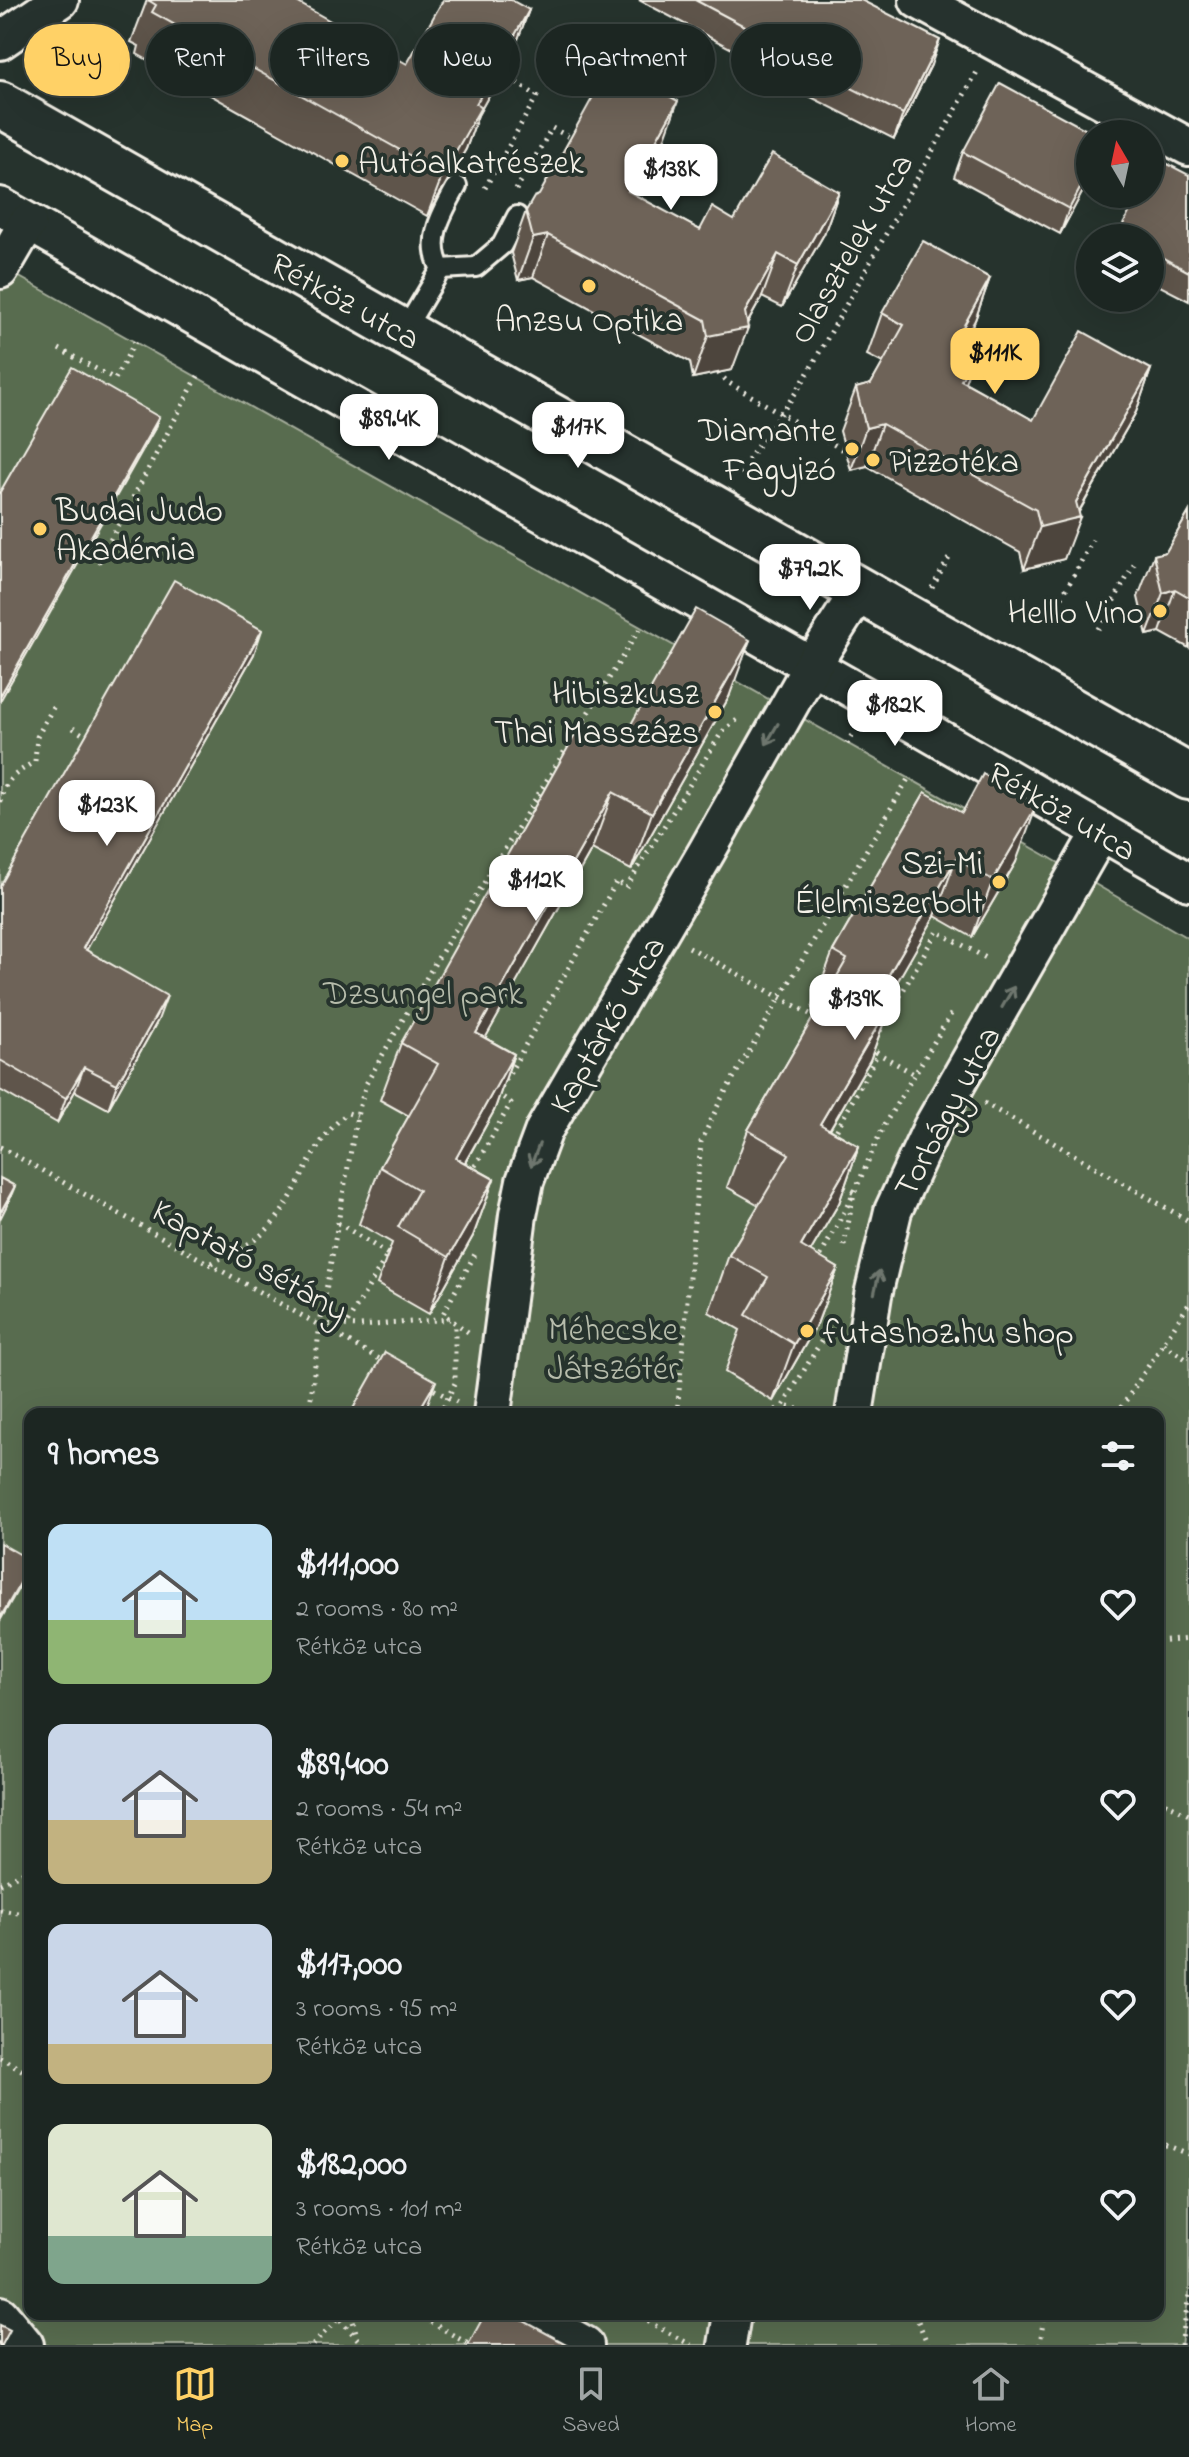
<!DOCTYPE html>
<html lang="en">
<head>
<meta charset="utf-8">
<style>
	:root { --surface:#1c2622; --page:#252e2a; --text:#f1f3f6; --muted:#a0a5a5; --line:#3a4340; --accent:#ffd166 }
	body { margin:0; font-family:"Indie Flower",sans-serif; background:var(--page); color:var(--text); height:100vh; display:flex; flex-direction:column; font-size:30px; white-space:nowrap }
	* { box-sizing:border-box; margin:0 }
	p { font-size:26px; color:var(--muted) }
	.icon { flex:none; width:44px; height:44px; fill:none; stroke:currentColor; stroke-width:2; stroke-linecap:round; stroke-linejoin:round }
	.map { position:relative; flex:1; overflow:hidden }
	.drawer { position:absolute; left:24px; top:1408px; width:1140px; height:912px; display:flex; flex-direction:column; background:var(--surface); border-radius:16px; box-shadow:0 8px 32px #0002,0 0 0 2px var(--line) }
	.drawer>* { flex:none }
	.top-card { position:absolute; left:24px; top:24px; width:1142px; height:72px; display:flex; gap:16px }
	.needle { width:52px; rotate:351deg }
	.buttons { position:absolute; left:1076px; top:120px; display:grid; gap:16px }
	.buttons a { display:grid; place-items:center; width:88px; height:88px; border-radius:50%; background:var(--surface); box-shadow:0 8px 32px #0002,0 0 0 2px var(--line); font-size:40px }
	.price { position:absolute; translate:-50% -68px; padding:0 18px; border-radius:16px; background:#fff; color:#222; font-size:26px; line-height:52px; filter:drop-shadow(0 2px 4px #0008) }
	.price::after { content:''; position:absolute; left:50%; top:48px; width:24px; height:18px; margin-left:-12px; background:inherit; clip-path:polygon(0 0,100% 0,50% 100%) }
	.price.on { background:var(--accent); color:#111 }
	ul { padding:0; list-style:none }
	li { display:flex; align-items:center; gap:24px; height:200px; padding:0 24px }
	li span { display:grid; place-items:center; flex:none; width:224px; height:160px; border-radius:16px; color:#555 }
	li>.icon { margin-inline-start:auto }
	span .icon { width:96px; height:96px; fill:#fffc; stroke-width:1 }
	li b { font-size:34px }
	h2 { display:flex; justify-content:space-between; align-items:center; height:96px; padding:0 24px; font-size:34px }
	.chip { padding:0 28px; border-radius:36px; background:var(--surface); box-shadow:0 8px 32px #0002,0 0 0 2px var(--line); font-size:28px; line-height:72px }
	.chip.on { background:var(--accent); color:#111 }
	.tab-bar { display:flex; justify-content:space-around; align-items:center; height:112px; border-top:2px solid var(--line); background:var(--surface); font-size:22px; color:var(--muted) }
	.tab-bar a { display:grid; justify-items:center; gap:4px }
	.tab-bar .on { color:var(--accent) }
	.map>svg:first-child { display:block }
	.green { fill:#596c4f; stroke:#a6ae9c; stroke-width:2; fill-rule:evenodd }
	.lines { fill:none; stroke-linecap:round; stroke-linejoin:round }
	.service-casing { stroke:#f4f1e8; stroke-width:24 }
	.minor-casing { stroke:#f4f1e8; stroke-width:42 }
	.tertiary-casing { stroke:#f4f1e8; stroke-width:50 }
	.path { stroke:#f4f1e8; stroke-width:5; stroke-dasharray:2 6; stroke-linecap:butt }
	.service { stroke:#26332d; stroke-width:18 }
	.minor { stroke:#26332d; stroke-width:36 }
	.tertiary { stroke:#26332d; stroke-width:44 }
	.wall { fill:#5f554c; stroke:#f4f1e8; stroke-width:2 }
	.shaded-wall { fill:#4d453e; stroke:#f4f1e8; stroke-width:2 }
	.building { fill:#6e6358; stroke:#f4f1e8; stroke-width:2 }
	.oneway { stroke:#6e766e }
	.poi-dot { fill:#ffd166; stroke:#26332d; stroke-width:3 }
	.labels { text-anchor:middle; stroke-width:8; stroke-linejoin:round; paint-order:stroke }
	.poi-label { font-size:34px; fill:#f4f1e8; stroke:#26332d; text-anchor:start }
	.street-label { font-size:34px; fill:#f4f1e8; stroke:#26332d }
	.park-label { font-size:34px; fill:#b6bcab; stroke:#26332d }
</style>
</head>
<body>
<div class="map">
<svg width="1189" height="2345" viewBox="0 0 1189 2345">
	<rect width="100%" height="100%" fill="#26332d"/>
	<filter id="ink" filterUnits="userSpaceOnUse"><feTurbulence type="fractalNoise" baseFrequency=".0125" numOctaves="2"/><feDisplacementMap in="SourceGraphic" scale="16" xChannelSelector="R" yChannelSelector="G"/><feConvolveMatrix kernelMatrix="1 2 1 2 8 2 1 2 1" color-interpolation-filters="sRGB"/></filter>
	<g filter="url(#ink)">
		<path class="green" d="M0,266L1047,856L1189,939V2295L1181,2345H0ZM30,1414H1158V2314H30Z"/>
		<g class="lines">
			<g class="service-casing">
				<g id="service">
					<path d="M441,269L476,267L502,245L517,216"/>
					<path d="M403,333L441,269C425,240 442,213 457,186"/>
				</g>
			</g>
			<g class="minor-casing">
				<g id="minor">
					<path d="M918,0L1189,147"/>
					<path d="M0,41L60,0"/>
					<path d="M0,206L902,717L1189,882"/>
					<path d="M0,270L28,222"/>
					<path d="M492,1414L518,1215L525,1181L544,1130L707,851L811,667L860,590"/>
					<path d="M854,1414L873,1295L893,1211L931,1129L1101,831"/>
					<path d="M529,2314L585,2345"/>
					<path d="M0,2315L25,2345"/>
					<path d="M727,2345L732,2314"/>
				</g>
			</g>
			<g class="tertiary-casing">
				<path id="tertiary" d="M0,104L1189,777"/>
			</g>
			<g class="path">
				<path d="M485,188L537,96L502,73"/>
				<path d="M516,190L552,128L575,140"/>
				<path d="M59,349L115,379L136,340"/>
				<path d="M718,373L729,383L843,450"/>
				<path d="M740,474C759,440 785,411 805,378L977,72"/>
				<path d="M85,553L99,561L198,376"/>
				<path d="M932,588L949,558"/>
				<path d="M1058,604L1093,540"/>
				<path d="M1098,629L1135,563"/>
				<path d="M73,728L89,738"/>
				<path d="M847,744L854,731"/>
				<path d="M0,802C5,778 16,774 35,761L37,737L55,704"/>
				<path d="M689,947L817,1018"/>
				<path d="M880,1031L937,931L986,958"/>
				<path d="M876,1052L914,1074"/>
				<path d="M984,1103L1189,1221"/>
				<path d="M833,1137L878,1053L871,1047"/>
				<path d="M0,1147L383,1361"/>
				<path d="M471,1173L511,1103L498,1094L617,881L626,888L722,732L737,720"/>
				<path d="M338,1223L388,1254L346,1325"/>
				<path d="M844,1246L854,1193L884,1125L951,1014"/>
				<path d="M212,1263C228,1254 247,1247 261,1235C300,1202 306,1144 348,1113L357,1116"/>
				<path d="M817,1263L854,1193L841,1186"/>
				<path d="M321,1324L360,1326L450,1319"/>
				<path d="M468,1332L443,1314L475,1254"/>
				<path d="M1163,1344L1189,1361"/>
				<path d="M427,1386L457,1402"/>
				<path d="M309,1414L320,1324L357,1116L366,1084L435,963L640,628"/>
				<path d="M440,1414L455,1383V1323"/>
				<path d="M677,1414L701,1142L720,1101L908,779"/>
				<path d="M769,1414L782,1406"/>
				<path d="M821,1414L783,1406L829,1328"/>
				<path d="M1117,1414L1189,1304"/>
				<path d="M1158,1642L1189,1639"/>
				<path d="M1158,1799L1189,1815"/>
				<path d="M0,1884L30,1869"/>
				<path d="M0,1910L30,1915"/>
				<path d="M0,2057L30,2075"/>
				<path d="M1158,2142L1189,2154"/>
				<path d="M335,2314L363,2345"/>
				<path d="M351,2314L357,2336"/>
				<path d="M417,2314L470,2345"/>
				<path d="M634,2314L691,2345"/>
				<path d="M915,2314L928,2345"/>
				<path d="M313,2345L338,2318"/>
				<path d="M1040,2345L1044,2314"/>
				<path d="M1181,2345L1189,2295"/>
			</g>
			<use href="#service" class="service"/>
			<use href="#minor" class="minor"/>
			<use href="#tertiary" class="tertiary"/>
		</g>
		<g class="wall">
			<path d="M147,0L407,64L529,10L513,52L478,115L466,149L427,216L137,54L139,46L131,42Z"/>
			<path d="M639,0H861L931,65L894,139L787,85L789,79Z"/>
			<path d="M1090,134V178L1060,234L954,177L963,152Z"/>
			<path d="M663,143L634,195L700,230L839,192L824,234L782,307L762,297L747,324L732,370L693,378L690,362L533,277L518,280L511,253L526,211Z"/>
			<path d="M1189,175V301L1150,281V238H1116L1118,234Z"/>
			<path d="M990,278L975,320L959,348L965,382L1033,420L1151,369L1136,412L1079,512L1064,559L1024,569L1020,552L867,466L851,470L840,431L856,388L871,384L883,363L867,355L882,313Z"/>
			<path d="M1189,512V648L1160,632L1147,635L1138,597L1154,555L1166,552Z"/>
			<path d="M254,654L86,950L158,1020L108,1109L75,1091L57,1123L0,1090V886Z"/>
			<path d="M729,697L631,870L592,849L485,1038L514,1054L494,1111L465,1163L494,1179L473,1236L429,1314L377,1284L392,1243L359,1224L380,1167L409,1116L380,1100L401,1043L621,742Z"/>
			<path d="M925,792L1016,862L972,937L935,916L886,1000L891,1003L870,1060L830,1129L859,1146L839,1203L810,1252L838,1268L817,1324L773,1401L725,1372L740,1330L709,1312L729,1255L759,1205L727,1187L748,1130L817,1011L812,1008L833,951Z"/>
		</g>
		<g class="shaded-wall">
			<path d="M529,10L513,52L478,115L466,149L427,216L443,174L476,104Z"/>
			<path d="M940,40L931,65L894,139L903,114Z"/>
			<path d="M678,101L663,143L613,233L628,191Z"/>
			<path d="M1090,170V178L1060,234L1069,209Z"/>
			<path d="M839,192L824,234L782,307L798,265Z"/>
			<path d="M548,235L533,277L518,280L533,238Z"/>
			<path d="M778,254L762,297L744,329L748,328L732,370L693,378L708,336L745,312Z"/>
			<path d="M990,278L975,320L938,387L953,345Z"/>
			<path d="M974,357L959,399L961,380Z"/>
			<path d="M1151,369L1136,412L1075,518L1080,517L1064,559L1024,569L1040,527L1076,502Z"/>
			<path d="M159,417L154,430L0,701V696Z"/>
			<path d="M882,424L867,466L851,470L866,428Z"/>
			<path d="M1175,589L1160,632L1147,635L1163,593Z"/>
			<path d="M262,630L254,654L74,972L83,948Z"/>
			<path d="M750,640L729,697L631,870L652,813Z"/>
			<path d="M613,792L592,849L456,1090L476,1033Z"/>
			<path d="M1037,805L1016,862L972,937L993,880Z"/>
			<path d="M956,859L935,916L857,1052L877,995Z"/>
			<path d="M167,996L158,1020L108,1109L117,1084Z"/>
			<path d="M891,1003L870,1060L800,1180L820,1124Z"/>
			<path d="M514,1054L494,1111L435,1215L456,1158Z"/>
			<path d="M84,1067L75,1091L57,1123L66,1098Z"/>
			<path d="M859,1146L839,1203L780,1303L801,1246Z"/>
			<path d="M494,1179L473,1236L429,1314L449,1257Z"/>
			<path d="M15,1186L8,1203L0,1219V1213Z"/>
			<path d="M838,1268L817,1324L773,1401L794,1344Z"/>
			<path d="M436,1381L424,1414L421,1407Z"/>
			<path d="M30,1566V1568L0,1621V1618Z"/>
		</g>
		<g class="building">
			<path d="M148,0H293L407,64L443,0H511L529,10L476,104L481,107L443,174L152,12L156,5Z"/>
			<path d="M695,0H861L940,40L903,114L796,60L799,55Z"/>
			<path d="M611,64L678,101L628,191L700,230L712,207L734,220L772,154L839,192L798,265L778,254L745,312L748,328L708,336L705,320L548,235L533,238L526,211L534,197L539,195Z"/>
			<path d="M1000,83L1094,134H1090V170L1069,209L963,152Z"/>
			<path d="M1158,159L1189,175V272L1150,251V238H1126L1118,234L1139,194H1150V174Z"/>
			<path d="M923,241L990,278L953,345L974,357L961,380L1033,420L1082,331L1151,369L1076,502L1080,517L1040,527L1036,510L882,424L866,428L856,388L871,384L904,325L882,313Z"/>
			<path d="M72,367L159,417L0,696V492Z"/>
			<path d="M1189,512V597L1175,589L1163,593L1154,555L1166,552Z"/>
			<path d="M174,580L262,630L83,948L167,996L117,1084L84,1067L66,1098L0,1060V886Z"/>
			<path d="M696,609L750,640L652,813L613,792L476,1033L514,1054L456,1158L494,1179L449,1257L398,1227L419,1190L380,1167L438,1064L401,1043L583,721L621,742Z"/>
			<path d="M983,774L1037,805L993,880L956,859L877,995L891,1003L820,1124L859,1146L801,1246L838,1268L794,1344L746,1315L768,1277L729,1255L789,1154L748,1130L847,959L833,951L925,792L962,813Z"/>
			<path d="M0,1178L15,1186L0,1213Z"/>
			<path d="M385,1352L436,1381L421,1407L433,1414H350Z"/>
			<path d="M0,1543L30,1560V1566L0,1618Z"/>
			<path d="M485,2314H511L568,2345H468Z"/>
			<path d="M0,2325L10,2330L2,2345H0Z"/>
		</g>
		<defs><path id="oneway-shaft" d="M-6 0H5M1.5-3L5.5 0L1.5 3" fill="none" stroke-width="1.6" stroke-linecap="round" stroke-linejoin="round" transform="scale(2)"/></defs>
		<g class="oneway">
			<use href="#oneway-shaft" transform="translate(772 734) rotate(120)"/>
			<use href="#oneway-shaft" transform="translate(1008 997) rotate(-60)"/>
			<use href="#oneway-shaft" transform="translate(535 1155) rotate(111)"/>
			<use href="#oneway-shaft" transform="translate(877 1282) rotate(-77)"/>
		</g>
	</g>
	<g class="poi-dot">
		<circle cx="342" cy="161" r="8"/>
		<circle cx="589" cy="286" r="8"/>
		<circle cx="852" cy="449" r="8"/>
		<circle cx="873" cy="460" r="8"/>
		<circle cx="40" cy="529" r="8"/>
		<circle cx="1160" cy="611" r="8"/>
		<circle cx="715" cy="712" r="8"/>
		<circle cx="999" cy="882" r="8"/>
		<circle cx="807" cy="1331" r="8"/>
	</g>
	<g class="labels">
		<g class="poi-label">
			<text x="358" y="173">Autóalkatrészek</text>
			<text x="589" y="331" text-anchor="middle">Anzsu Optika</text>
			<text x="836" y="441" text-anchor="end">Diamante<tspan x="836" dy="39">Fagyizó</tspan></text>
			<text x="889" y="472">Pizzotéka</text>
			<text x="56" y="521">Budai Judo<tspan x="56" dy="39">Akadémia</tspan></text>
			<text x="1144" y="623" text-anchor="end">Helllo Vino</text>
			<text x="699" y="704" text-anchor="end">Hibiszkusz<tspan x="699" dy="39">Thai Masszázs</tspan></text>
			<text x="983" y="874" text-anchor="end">Szi-Mi<tspan x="983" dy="39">Élelmiszerbolt</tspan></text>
			<text x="823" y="1343">futashoz.hu shop</text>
		</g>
		<g class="street-label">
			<text transform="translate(850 248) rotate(-60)" y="12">Olasztelek utca</text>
			<text transform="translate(346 300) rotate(29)" y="12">Rétköz utca</text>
			<text transform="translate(1063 810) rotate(30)" y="12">Rétköz utca</text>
			<text transform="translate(606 1024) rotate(-60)" y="12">Kaptárkő utca</text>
			<text transform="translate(946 1111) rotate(-62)" y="12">Torbágy utca</text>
			<text transform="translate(251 1259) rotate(29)" y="12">Kaptató sétány</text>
		</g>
		<g class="park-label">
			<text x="423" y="1004">Dzsungel park</text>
			<text x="613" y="1340">Méhecske<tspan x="613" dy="39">Játszótér</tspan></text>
		</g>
	</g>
</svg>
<div class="buttons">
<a><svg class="needle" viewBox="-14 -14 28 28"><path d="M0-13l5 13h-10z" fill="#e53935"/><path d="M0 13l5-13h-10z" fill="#a0a5a5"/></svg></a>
<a><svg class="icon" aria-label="layers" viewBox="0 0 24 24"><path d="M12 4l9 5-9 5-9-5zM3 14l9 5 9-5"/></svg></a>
</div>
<b class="price" style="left:671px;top:212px">$138K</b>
<b class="price on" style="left:995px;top:396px">$111K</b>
<b class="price" style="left:389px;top:462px">$89.4K</b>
<b class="price" style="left:578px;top:470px">$117K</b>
<b class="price" style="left:810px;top:612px">$79.2K</b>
<b class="price" style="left:895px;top:748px">$182K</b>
<b class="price" style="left:107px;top:848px">$123K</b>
<b class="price" style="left:536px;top:923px">$112K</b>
<b class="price" style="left:855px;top:1042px">$139K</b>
<div class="top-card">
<a class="chip on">Buy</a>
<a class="chip">Rent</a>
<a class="chip">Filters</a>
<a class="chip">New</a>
<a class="chip">Apartment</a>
<a class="chip">House</a>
</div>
<section class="drawer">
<h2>9 homes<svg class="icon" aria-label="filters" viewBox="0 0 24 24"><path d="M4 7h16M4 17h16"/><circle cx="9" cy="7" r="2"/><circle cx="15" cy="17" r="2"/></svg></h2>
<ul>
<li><span style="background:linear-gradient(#bfe0f5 60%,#8fb573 0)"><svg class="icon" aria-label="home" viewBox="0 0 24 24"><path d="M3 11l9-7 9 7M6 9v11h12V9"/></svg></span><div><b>$111,000</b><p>2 rooms · 80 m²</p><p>Rétköz utca</p></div><svg class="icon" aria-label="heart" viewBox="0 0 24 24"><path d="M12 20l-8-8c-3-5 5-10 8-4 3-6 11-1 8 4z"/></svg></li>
<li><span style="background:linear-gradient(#c9d6e8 60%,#c2b280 0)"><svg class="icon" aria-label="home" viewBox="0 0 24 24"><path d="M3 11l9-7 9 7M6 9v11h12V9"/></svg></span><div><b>$89,400</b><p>2 rooms · 54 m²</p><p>Rétköz utca</p></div><svg class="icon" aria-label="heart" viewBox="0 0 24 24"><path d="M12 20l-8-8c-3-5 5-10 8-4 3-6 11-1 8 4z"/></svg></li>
<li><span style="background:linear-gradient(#c9d6e8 75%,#c2b280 0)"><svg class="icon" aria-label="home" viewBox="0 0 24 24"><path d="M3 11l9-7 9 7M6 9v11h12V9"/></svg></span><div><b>$117,000</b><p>3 rooms · 95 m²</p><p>Rétköz utca</p></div><svg class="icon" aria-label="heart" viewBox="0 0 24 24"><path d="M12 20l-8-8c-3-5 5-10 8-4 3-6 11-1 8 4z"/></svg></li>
<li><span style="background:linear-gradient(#dfe7d0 70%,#7fa58c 0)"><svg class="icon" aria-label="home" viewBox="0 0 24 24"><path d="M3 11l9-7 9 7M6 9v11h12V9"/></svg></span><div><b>$182,000</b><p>3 rooms · 101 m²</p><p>Rétköz utca</p></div><svg class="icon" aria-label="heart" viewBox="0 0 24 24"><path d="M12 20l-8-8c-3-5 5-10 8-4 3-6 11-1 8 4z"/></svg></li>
</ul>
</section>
</div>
<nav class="tab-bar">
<a class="on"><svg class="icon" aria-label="map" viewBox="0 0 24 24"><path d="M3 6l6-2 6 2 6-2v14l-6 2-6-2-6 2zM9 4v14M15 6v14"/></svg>Map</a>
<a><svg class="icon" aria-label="saved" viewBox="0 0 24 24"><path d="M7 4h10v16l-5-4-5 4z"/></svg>Saved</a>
<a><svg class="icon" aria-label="home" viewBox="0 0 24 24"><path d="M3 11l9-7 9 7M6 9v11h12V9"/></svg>Home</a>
</nav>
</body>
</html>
